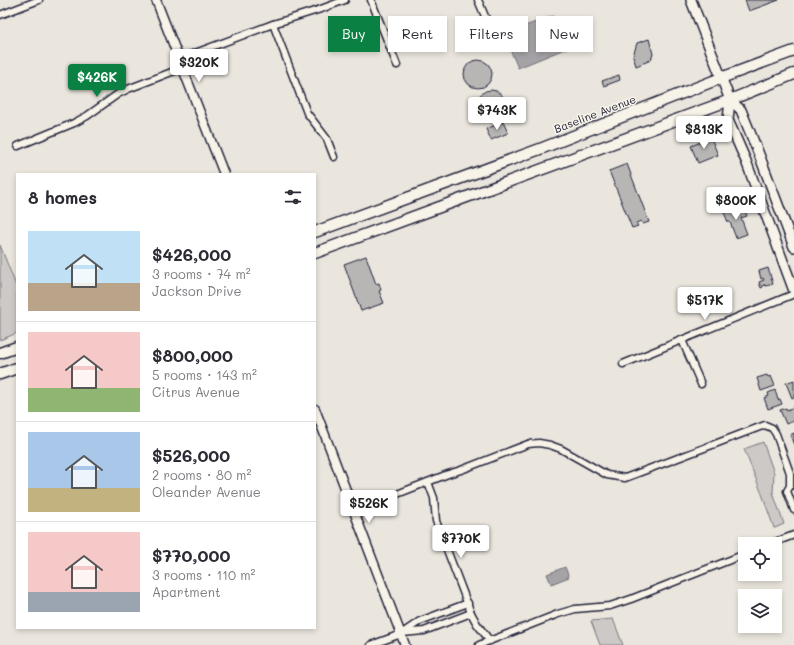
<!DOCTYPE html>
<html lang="en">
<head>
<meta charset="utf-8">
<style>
	:root { --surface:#fff; --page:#f7f7f7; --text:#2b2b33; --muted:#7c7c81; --line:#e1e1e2; --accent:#0b8043 }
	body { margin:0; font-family:Mali,sans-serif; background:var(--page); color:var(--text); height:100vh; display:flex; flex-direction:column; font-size:15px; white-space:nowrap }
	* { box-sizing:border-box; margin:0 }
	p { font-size:13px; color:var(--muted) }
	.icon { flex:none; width:22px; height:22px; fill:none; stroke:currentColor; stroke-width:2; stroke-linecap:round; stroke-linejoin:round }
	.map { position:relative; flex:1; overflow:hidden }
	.details { position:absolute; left:16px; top:173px; width:300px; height:456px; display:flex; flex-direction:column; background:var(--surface); border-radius:0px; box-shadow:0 2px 6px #0003 }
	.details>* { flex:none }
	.banner { position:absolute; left:328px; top:16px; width:380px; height:36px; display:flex; gap:8px }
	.fabs { position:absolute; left:738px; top:537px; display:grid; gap:8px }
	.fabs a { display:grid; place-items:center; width:44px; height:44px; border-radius:0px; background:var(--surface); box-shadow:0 2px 6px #0003; font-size:20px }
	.price { position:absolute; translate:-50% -34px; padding:0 9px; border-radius:4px; background:#fff; color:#222; font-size:13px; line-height:26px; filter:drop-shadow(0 1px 2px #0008) }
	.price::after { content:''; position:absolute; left:50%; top:24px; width:12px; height:9px; margin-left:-6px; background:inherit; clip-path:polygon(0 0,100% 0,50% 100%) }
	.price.active { background:var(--accent); color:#fff }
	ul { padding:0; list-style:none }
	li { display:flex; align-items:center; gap:12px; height:100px; padding:0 12px }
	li+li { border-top:1px solid var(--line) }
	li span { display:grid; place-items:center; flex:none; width:112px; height:80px; border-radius:0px; color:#555 }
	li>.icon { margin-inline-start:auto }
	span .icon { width:48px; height:48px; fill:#fffc; stroke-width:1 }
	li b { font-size:17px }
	h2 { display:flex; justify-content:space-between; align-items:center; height:48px; padding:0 12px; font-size:17px }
	.tag { padding:0 14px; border-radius:0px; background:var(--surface); box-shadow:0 2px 6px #0003; font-size:14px; line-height:36px }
	.tag.active { background:var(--accent); color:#fff }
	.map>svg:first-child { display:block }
	.green { fill:#cdc9c6; stroke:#787680 }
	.water { fill:#a6a3a6; stroke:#716f7b }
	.building { fill:#b8b6b5; stroke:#22223b }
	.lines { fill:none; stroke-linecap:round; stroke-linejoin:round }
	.minor-casing { stroke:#22223b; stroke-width:9 }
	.tertiary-casing { stroke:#22223b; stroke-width:11 }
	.secondary-casing { stroke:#22223b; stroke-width:12 }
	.primary-casing { stroke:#22223b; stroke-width:13 }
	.minor { stroke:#f7f3e8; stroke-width:6 }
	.tertiary { stroke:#f7f3e8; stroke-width:8 }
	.secondary { stroke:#f7f3e8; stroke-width:9 }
	.primary { stroke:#f7f3e8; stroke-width:10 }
	.labels { text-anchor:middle; stroke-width:3; stroke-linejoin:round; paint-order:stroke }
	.street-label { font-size:11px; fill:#22223b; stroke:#f7f3e8 }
</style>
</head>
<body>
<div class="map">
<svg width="794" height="645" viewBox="0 0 794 645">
	<rect width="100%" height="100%" fill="#eae6de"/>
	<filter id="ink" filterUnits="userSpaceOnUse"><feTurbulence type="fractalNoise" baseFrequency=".025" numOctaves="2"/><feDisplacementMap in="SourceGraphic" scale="8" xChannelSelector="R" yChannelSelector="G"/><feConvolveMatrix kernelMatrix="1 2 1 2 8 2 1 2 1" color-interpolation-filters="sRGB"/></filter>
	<g filter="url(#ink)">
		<g class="green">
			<path d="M0,245L17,288V333L0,340Z"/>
			<path d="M763,442L774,473L773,493L784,524L775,528H774L762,494L744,449Z"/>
			<path d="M613,619L623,645H600L591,621Z"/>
		</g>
		<g class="water">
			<path d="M553,16L567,48L518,68L506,40L508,32Z"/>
			<path d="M565,567L569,577L551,584L547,574Z"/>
		</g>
		<g class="building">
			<path d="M745,0H779L749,11Z"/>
			<path d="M649,39L653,54L651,60L636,66L633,56L637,43Z"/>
			<circle cx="478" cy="74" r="14"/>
			<path d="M619,75L620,80L604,86L602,81Z"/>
			<circle cx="491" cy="104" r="14"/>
			<path d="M503,122L508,133L491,140L486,129Z"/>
			<path d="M711,138L718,155L698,163L691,146Z"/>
			<path d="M627,164L649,222L643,224L641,221L636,223L638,226L632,228L609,171Z"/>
			<path d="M736,205L740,213L745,211L747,216L741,218L747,234L736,238L730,222H728L723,210Z"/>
			<path d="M366,256L376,284L379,283L381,290L379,291L384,303L361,311L344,264Z"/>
			<path d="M768,268L773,284L766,286L765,285H763V287L761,288L759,282L764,280L763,278L761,279L759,271Z"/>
			<path d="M767,375L768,377L771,376L775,386L761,391L757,378Z"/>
			<path d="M794,380V397L792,398L786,383Z"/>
			<path d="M775,390L778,400L780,399L782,404L768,409L764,398L769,396L768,393Z"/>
			<path d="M794,407V421L786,424L780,410L786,408L787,410Z"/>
			<path d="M794,433V445L790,435Z"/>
		</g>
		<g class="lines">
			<g class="minor-casing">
				<g id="minor">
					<path d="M371,0L397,65"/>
					<path d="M478,0L493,35"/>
					<path d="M0,15L39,0"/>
					<path d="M273,24L307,113L327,139L334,157"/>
					<path d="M179,59L273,24L321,9L345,0"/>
					<path d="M18,146L74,123L87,116L118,94L128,89L182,68"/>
					<path d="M682,340L701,384"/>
					<path d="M623,364L794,294"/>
					<path d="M428,482L434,498L436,521L471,613L477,624L490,641"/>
					<path d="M354,511L448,474L461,470L528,444L539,443L550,445L561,449L607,475L625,478L765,425L772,428L776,434L790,473V486L787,491L794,510"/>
					<path d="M770,544L794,535"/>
					<path d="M402,633L424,631L471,613"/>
					<path d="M371,645L401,634L420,621L468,603"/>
					<path d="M479,645L558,614L575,609L610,606L631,599L745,554"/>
				</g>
			</g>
			<g class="tertiary-casing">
				<g id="tertiary">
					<path d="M156,0L224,174"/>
					<path d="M315,409L405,645"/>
				</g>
			</g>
			<g class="secondary-casing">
				<g id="secondary">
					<path d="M691,0L730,100L728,120L746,161L794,291"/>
					<path d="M730,100L741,110L760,157L794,247"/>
				</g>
			</g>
			<g class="primary-casing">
				<g id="primary">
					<path d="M315,232L540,149L721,78L794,51"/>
					<path d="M315,253L730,100L794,74"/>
					<path d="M0,353L17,347"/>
					<path d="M0,374L17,368"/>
				</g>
			</g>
			<use href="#minor" class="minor"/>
			<use href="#tertiary" class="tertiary"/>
			<use href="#secondary" class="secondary"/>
			<use href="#primary" class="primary"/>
		</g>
	</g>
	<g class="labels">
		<g class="street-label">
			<text transform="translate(595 114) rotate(-21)" y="4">Baseline Avenue</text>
		</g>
	</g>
</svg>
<div class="fabs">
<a><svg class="icon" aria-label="locate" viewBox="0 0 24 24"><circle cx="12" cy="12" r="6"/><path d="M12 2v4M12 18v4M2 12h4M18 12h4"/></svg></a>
<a><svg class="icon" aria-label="layers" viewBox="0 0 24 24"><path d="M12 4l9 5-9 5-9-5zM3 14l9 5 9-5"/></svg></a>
</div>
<b class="price" style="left:199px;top:83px">$320K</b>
<b class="price active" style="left:97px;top:98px">$426K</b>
<b class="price" style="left:497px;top:131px">$743K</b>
<b class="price" style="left:704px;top:150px">$813K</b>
<b class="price" style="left:736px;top:221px">$800K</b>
<b class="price" style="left:705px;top:321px">$517K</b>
<b class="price" style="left:369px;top:524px">$526K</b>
<b class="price" style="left:461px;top:559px">$770K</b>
<div class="banner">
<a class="tag active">Buy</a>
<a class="tag">Rent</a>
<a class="tag">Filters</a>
<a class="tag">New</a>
</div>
<section class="details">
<h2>8 homes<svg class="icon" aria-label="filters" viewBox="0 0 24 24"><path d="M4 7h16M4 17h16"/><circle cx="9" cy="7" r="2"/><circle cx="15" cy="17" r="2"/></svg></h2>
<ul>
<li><span style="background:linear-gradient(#bfe0f5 65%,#b9a48a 0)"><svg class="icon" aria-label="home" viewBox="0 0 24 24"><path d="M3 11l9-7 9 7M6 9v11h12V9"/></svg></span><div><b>$426,000</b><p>3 rooms · 74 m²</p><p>Jackson Drive</p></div></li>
<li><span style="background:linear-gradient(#f6c9c9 70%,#8fb573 0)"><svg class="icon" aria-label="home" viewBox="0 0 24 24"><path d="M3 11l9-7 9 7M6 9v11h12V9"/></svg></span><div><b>$800,000</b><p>5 rooms · 143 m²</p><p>Citrus Avenue</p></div></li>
<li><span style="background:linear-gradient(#a9c7e8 70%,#c2b280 0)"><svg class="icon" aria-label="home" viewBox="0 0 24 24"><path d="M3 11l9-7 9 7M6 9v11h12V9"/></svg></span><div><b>$526,000</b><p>2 rooms · 80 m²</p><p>Oleander Avenue</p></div></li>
<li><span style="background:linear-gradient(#f6c9c9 75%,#9aa5b1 0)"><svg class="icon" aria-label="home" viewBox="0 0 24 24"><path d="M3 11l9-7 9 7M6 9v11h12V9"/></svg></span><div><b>$770,000</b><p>3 rooms · 110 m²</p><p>Apartment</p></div></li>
</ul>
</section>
</div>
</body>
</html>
